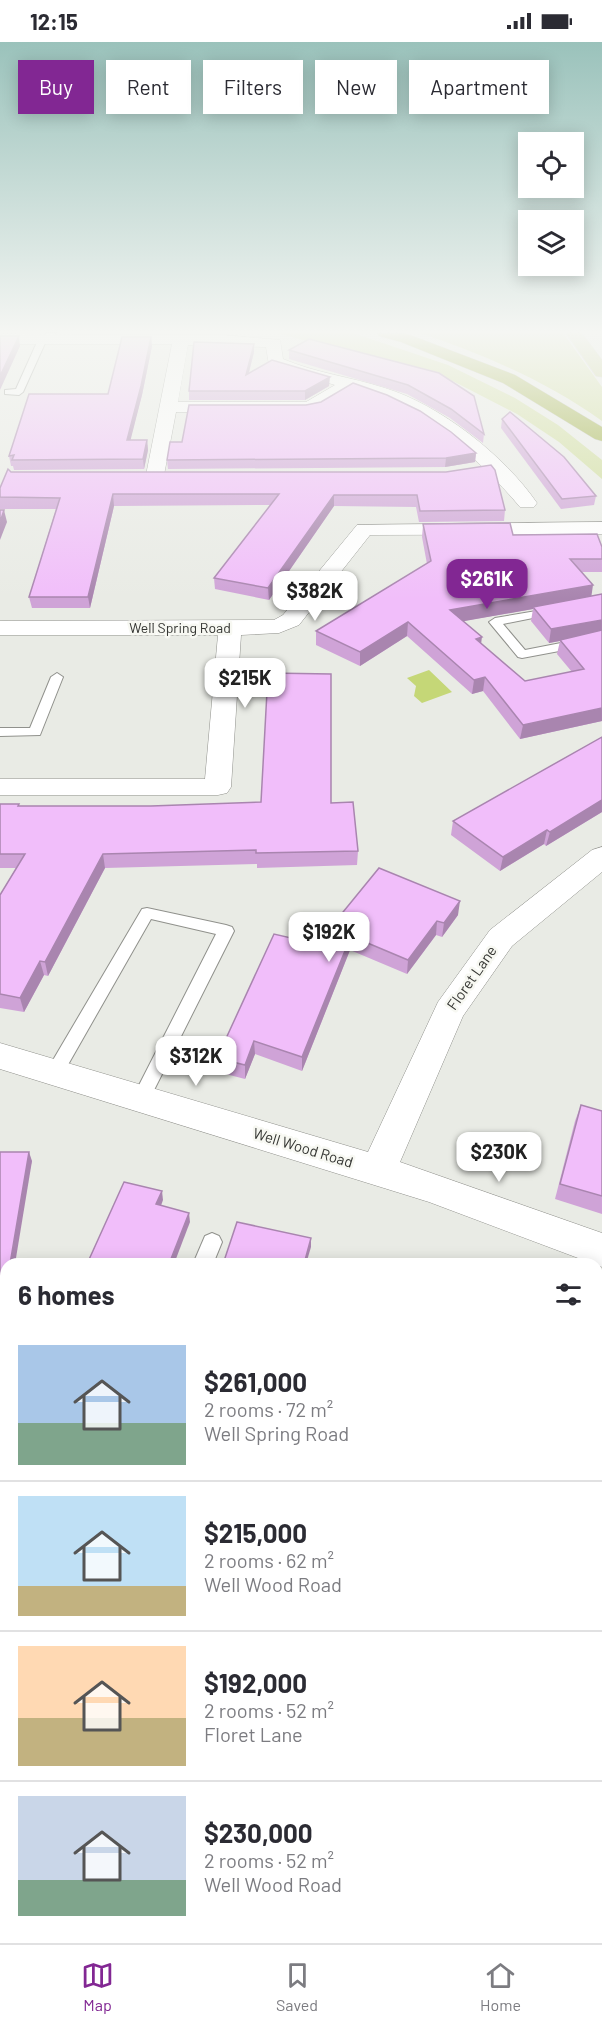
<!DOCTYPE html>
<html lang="en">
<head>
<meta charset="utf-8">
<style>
	:root { --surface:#fff; --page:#f2f2f3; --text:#2b2b33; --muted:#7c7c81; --line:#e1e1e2; --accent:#822793 }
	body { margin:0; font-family:Barlow,sans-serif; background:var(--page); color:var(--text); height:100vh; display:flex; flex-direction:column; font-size:22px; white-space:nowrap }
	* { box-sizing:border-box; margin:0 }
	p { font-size:20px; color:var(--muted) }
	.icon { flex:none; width:33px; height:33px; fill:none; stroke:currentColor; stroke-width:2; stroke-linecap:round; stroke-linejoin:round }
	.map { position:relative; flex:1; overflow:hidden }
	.side { position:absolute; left:0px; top:1216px; width:603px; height:686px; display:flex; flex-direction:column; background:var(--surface); border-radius:18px 18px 0 0; box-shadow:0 3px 15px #0003 }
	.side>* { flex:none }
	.top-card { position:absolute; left:18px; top:18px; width:567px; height:54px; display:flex; gap:12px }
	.fabs { position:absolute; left:518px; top:90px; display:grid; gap:12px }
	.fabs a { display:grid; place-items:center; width:66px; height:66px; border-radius:0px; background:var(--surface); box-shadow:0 3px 15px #0003; font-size:30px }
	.price { position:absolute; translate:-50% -51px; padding:0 14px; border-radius:12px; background:#fff; color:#222; font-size:20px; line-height:39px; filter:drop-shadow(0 2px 3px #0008) }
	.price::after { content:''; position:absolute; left:50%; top:36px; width:18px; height:14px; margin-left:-9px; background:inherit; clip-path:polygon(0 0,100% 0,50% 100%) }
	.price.on { background:var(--accent); color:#fff }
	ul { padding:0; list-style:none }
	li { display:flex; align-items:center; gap:18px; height:150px; padding:0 18px }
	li+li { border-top:2px solid var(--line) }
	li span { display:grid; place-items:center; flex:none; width:168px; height:120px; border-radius:0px; color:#555 }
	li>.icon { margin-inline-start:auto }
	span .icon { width:72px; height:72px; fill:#fffc; stroke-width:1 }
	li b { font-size:26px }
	h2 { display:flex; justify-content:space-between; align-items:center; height:72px; padding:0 18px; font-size:26px }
	.tag { padding:0 21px; border-radius:0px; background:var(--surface); box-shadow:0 3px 15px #0003; font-size:21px; line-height:54px }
	.tag.on { background:var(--accent); color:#fff }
	.status { display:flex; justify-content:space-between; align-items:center; height:42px; padding:0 30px; background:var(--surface); direction:ltr }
	.status svg { height:16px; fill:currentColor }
	.dock { display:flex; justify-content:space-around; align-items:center; height:84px; border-top:2px solid var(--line); background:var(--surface); font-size:16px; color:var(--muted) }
	.dock a { display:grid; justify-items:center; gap:3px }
	.dock .on { color:var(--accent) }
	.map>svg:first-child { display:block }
	.green { fill:#cedc97 }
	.water { fill:#c5d777 }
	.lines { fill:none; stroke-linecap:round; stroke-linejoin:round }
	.lane-casing { stroke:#90918c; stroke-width:2 }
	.street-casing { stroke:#90918c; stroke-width:1 }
	.primary-casing { stroke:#c6c6c6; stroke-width:1 }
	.highway-casing { stroke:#c6c6c6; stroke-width:1 }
	.lane { fill:#fff; fill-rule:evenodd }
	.street { fill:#fff; fill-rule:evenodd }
	.primary { fill:#c2cd86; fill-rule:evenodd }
	.highway { fill:#99ab36; fill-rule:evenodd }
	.wall { fill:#cfa3d7; fill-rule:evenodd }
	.shaded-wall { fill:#a985af }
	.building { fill:#f1befa; stroke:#a985af; stroke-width:1.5 }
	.labels { text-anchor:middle; stroke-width:5; stroke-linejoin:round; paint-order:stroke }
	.far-street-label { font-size:14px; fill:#343532; stroke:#f7f8f2 }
	.street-label { font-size:15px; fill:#343532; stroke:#f7f8f2 }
</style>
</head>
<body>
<div class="status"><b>12:15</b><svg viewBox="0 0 49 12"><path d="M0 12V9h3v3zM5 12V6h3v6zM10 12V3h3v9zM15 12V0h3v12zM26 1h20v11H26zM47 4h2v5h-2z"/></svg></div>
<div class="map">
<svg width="602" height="1901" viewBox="0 0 602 1901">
	<rect width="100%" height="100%" fill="#e9ebe5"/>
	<g class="green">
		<path d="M277,291H353L448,323L515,356L558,383L602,418V437L559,400L517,372L447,336Z"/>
		<path d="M420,291H563L602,345V379C548,340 483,312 420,291Z"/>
	</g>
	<path class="water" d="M429,628L452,650L422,661L414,654L416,644L407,636Z"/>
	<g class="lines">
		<g class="lane-casing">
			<g id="lane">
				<path d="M47,291H56L46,299L23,350L19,353L5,352V348L16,347L38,298Z"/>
				<path d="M554,566L558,567V571L503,582L525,608L602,593V601L522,616L518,615L489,580L495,576Z"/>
				<path d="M57,631L63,635L40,693L0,694V686H30L51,635Z"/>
				<path d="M147,866L226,883L232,885L234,889L148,1060L142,1062L136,1060L133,1055L216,892L151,877L61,1035L55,1037L49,1035L46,1030L142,867Z"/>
				<path d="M212,1191L219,1194L222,1200L213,1222H193L205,1194Z"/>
				<rect x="0" y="1451" width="6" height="24"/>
				<path d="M602,1683V1709L597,1711V1685Z"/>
				<path d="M6,1872V1896H16L0,1901V1873Z"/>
			</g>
		</g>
		<g class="street-casing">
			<g id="street">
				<path d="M0,292L223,293L280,298L283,317C316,331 351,335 385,346C440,363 504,413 537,461L534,465H520C475,412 421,365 352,347L320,367L306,370H176L164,433L162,437H148L146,433L172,302H0ZM188,303L266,305L269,323L335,343L306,360H178Z"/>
				<path d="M602,480V492L370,493L299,583L279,591L241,593L231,745L227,751L218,753H0V737H205L218,593H0V579L274,578L283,573L357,483Z"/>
				<path d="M602,805V830L512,904L463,974L400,1120L602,1191V1225L429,1160L0,1027V1001L368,1110L438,960L490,888L592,808Z"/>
				<path d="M0,1312L6,1314V1354L0,1352Z"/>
				<path d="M597,1756L602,1758V1817L597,1815Z"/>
				<path d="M18,1896H72L71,1901H17Z"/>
			</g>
		</g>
		<g class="primary-casing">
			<path id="primary" d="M566,291H582L602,318V335L596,334Z"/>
		</g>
		<g class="highway-casing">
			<path id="highway" d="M377,291H403L413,294L515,333L602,385V399L595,397L503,341L401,300L379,294Z"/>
		</g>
		<use href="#lane" class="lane"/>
		<use href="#street" class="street"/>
		<use href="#primary" class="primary"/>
		<use href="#highway" class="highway"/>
	</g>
	<g class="wall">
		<path d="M151,295L152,304L142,353L130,398H147L148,408L144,427L14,428L13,424H11L9,414L108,352Z"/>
		<path d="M254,302V310L249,331L329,344L305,358H189V349Z"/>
		<path d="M289,308L439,331L484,392L483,401L450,376L407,352L289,317Z"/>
		<path d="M502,377L596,454L594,463L561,467L501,386Z"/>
		<path d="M182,400L476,411L475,420L445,425L168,427L167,418Z"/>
		<path d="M11,430H446L505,468L504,479L419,480L416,465L334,464L269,558L215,547L214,536L271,463L114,464L90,566H32L29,555L56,467H0V446Z"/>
		<path d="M423,482L602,505V530H582L591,554L602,679L520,697L483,649L472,652L407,594L360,624L316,603V589L427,522L422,495ZM533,567L531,579L549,601L560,599L557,612L572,630L525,639L481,602L463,579Z"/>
		<path d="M602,695V770L546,804L544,802L500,829L451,793L453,779Z"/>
		<path d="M331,761L358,809L357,823L257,826V822L105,826L48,934L44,933L24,970L0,966V853L16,826H0V762H19V764H151Z"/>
		<path d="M379,826L458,873L442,895L436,893L407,932L350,908L302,1029L255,1012L245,1037L218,1030L217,1016L317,902Z"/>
		<path d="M581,1063L602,1069V1172L555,1157L575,1079Z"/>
		<path d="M0,1110L32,1119L6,1222V1274L0,1275Z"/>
		<path d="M602,1524V1651L599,1652L597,1649V1526Z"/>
	</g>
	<g class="shaded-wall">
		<path d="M19,294L20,304L0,348V334Z"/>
		<path d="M151,295L152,304L142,353L128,408L127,398Z"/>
		<path d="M254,302V310L246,341V333Z"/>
		<path d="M330,335L329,344L305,358V349Z"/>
		<path d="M147,398L148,408L144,427L143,417Z"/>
		<path d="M476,411L475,420L445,425L446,416Z"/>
		<path d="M113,452L114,464L90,566L88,555Z"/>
		<path d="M334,453V464L269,558L268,546Z"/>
		<path d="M4,468L7,480L0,498V480Z"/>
		<path d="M593,543L591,557L533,565V567L448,582L450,568Z"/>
		<path d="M602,578V591L549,601L551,587Z"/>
		<path d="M408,580L407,594L360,624V610Z"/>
		<path d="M482,595L480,609L476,597Z"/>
		<path d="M485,635L483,649L472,652L474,638Z"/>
		<path d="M602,666V679L520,697L523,683Z"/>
		<path d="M602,758V770L546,804L550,790Z"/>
		<path d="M547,788L544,802L500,829L503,815Z"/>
		<path d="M103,812L105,826L48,934L45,920Z"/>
		<path d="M460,859L458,873L442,895L444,881Z"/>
		<path d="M437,879L436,893L407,932L408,918Z"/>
		<path d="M351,894L350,908L302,1029V1015Z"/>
		<path d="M40,919L44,933L24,970L20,956Z"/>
		<path d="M254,999L255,1012L245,1037V1023Z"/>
		<path d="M29,1110L32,1119L15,1222H10Z"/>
		<path d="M162,1149L163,1158L158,1172L156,1162Z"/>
		<path d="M189,1171L190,1180L174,1222H169Z"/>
		<path d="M311,1196V1205L306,1222H304Z"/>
		<path d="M6,1246V1273L3,1266Z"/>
		<path d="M1,1533L6,1539V1551L0,1589V1541Z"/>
	</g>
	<g class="building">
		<path d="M0,294H19L0,334Z"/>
		<path d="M122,295H151L141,344L127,398H147L143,417L12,418L14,413L9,414L29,352H108Z"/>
		<path d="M309,297L439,331L474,354L484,392L451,367L408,343L289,308Z"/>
		<path d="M194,300L254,302L246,333L272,318L330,335L305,349H189Z"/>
		<path d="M353,341L387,353L420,369L451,390L476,411L446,416L167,418L170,400H182L189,363H306L321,360Z"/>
		<path d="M510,370L564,415L596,454L562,457L502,377Z"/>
		<path d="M491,423L495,428L505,468L420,469L417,453H334L268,546L214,536L279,452H113L88,555H29L60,456L0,455V446L8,427L11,430H446Z"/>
		<path d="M0,468H4L0,480Z"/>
		<path d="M510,481L513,493L597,492L602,505V517H570L593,543L450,568L482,595L476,597L525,639L584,627L560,598L602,588V666L523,683L485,635L474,638L408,580L360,610L316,589L431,519L423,482Z"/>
		<path d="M602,552V578L551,587L533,565Z"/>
		<path d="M268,631L331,632V761L353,760L358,809L256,811V808L103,812L45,920L40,919L20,956L0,952V853L25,812H0V762H19L18,764H151L261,760Z"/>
		<path d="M602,695V758L550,790L547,788L503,815L453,779Z"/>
		<path d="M379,826L460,859L444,881L437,879L408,918L351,894L302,1015L254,999L245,1023L217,1016L274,892L317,902Z"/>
		<path d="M581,1063L602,1069V1154L560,1142Z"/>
		<path d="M0,1110H29L10,1222H6V1246L3,1266H0Z"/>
		<path d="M124,1140L162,1149L156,1162L189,1171L169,1222H87Z"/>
		<path d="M237,1180L311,1196L304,1222H223Z"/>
		<path d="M597,1312L602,1315V1349L597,1360Z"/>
		<path d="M602,1524V1645L597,1635V1526Z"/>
	</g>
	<linearGradient id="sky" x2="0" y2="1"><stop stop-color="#9ac2bb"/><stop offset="0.52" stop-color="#f5f6f3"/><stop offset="1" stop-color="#f5f6f3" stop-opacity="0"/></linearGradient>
	<rect width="602" height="557" fill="url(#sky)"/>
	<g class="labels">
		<g class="far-street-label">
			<text x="180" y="591">Well Spring Road</text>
		</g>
		<g class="street-label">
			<text transform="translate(472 936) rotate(-55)" y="5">Floret Lane</text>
			<text transform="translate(303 1106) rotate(17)" y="5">Well Wood Road</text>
		</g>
	</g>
</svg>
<div class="fabs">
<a><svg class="icon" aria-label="locate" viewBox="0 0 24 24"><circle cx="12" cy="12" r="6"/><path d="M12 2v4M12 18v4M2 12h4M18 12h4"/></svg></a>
<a><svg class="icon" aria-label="layers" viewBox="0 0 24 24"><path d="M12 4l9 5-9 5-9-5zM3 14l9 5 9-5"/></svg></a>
</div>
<b class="price on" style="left:487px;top:568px">$261K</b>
<b class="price" style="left:315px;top:580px">$382K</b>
<b class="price" style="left:245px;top:667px">$215K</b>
<b class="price" style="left:329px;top:921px">$192K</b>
<b class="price" style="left:196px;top:1045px">$312K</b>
<b class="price" style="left:499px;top:1141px">$230K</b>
<div class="top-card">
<a class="tag on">Buy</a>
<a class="tag">Rent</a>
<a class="tag">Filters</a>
<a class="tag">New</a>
<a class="tag">Apartment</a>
</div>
<section class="side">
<h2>6 homes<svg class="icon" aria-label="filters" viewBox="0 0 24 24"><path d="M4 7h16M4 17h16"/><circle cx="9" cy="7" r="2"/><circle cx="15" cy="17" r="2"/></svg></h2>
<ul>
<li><span style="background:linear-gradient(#a9c7e8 65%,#7fa58c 0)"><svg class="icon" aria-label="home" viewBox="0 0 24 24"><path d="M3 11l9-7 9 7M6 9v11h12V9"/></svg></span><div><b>$261,000</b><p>2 rooms · 72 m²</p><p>Well Spring Road</p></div></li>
<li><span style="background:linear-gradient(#bfe0f5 75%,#c2b280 0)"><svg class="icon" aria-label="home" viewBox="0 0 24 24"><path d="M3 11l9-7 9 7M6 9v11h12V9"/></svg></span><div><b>$215,000</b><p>2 rooms · 62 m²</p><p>Well Wood Road</p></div></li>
<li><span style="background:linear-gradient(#ffd9b3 60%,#c2b280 0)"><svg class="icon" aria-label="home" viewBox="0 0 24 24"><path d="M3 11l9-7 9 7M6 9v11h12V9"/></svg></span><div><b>$192,000</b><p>2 rooms · 52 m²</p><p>Floret Lane</p></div></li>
<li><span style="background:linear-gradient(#c9d6e8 70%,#7fa58c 0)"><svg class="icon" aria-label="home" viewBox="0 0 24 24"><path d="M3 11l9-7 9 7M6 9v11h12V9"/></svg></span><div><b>$230,000</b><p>2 rooms · 52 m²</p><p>Well Wood Road</p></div></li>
</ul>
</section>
</div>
<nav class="dock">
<a class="on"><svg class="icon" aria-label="map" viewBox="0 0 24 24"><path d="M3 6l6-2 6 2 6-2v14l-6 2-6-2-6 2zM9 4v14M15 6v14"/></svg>Map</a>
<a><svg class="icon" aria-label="saved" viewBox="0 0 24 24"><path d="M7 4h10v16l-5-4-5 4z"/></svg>Saved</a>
<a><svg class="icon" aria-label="home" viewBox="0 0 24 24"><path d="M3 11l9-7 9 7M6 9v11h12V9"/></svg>Home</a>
</nav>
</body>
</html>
